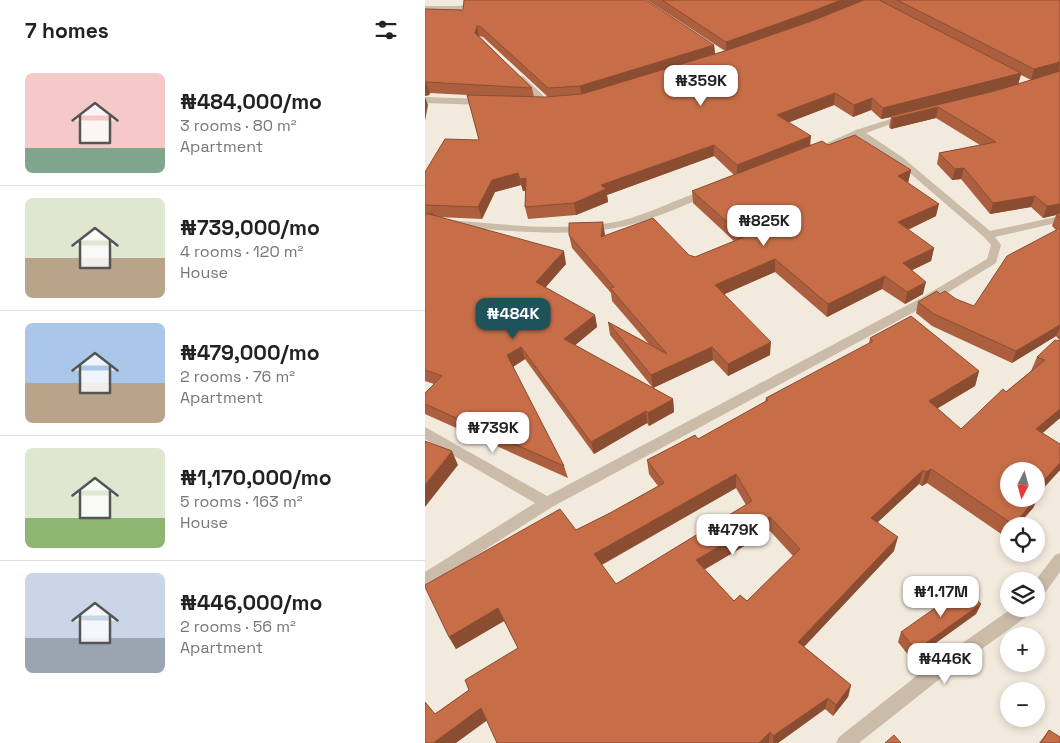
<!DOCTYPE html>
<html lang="en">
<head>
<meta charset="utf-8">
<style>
	:root { --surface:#fff; --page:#f6f6f6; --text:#222; --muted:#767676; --line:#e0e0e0; --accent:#1e535a }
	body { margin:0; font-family:"Space Grotesk",sans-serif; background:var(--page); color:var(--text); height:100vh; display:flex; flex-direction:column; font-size:19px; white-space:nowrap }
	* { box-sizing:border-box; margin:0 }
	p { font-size:16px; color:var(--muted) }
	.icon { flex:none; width:28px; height:28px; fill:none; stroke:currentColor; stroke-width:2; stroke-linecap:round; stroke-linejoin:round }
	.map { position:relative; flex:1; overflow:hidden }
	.sheet { display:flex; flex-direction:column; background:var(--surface); width:425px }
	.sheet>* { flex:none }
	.needle { width:32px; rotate:186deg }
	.buttons { position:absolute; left:575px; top:462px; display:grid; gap:10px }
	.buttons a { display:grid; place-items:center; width:45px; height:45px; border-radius:50%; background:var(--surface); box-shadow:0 2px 8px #0003; font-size:25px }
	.price { position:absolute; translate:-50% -42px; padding:0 11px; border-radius:10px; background:#fff; color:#222; font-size:16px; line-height:32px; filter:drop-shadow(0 1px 2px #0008) }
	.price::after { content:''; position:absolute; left:50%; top:30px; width:15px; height:11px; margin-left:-8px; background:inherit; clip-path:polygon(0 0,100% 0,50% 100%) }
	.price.active { background:var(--accent); color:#fff }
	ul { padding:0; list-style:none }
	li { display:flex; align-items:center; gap:15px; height:125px; padding:0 25px }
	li+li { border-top:1px solid var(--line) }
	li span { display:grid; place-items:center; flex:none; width:140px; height:100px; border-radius:8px; color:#555 }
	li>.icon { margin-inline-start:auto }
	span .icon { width:60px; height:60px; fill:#fffc; stroke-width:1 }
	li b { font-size:21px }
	h2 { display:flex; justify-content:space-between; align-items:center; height:60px; padding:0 25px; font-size:21px }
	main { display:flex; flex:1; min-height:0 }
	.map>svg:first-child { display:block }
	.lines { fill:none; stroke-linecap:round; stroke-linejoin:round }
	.minor { fill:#cbbba9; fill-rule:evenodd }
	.wall { fill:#ab5f3e; fill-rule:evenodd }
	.shaded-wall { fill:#8b4d32 }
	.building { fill:#c76e48; stroke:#8b4d32; fill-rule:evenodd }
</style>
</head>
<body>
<main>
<section class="sheet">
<h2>7 homes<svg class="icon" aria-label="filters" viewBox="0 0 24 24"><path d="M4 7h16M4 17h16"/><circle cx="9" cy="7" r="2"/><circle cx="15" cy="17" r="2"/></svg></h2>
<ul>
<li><span style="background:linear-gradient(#f6c9c9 75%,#7fa58c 0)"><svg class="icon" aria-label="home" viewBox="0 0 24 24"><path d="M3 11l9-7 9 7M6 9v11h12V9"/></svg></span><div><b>₦484,000/mo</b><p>3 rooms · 80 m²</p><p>Apartment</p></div></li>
<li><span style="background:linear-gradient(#dfe7d0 60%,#b9a48a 0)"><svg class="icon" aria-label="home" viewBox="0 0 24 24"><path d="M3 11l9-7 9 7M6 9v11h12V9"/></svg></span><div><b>₦739,000/mo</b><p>4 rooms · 120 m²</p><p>House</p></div></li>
<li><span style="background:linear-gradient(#a9c7e8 60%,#b9a48a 0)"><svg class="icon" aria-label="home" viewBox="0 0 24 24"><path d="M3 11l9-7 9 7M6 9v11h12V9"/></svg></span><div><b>₦479,000/mo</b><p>2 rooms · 76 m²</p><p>Apartment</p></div></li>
<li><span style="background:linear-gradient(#dfe7d0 70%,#8fb573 0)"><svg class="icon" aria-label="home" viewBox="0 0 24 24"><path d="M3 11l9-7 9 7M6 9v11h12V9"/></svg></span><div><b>₦1,170,000/mo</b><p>5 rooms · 163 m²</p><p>House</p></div></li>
<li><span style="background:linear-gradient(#c9d6e8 65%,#9aa5b1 0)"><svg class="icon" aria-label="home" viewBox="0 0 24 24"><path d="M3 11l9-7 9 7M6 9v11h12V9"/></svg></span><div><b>₦446,000/mo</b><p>2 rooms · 56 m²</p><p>Apartment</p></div></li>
</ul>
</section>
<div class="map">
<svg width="635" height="743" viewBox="0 0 635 743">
	<rect width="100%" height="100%" fill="#f3eade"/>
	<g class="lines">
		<g class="minor">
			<path d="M65,0H79L34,10H0V6H34Z"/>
			<path d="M92,76H98L125,102V106H119L92,80Z"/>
			<path d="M0,97L59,99L63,102L59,105L0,103Z"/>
			<path d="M478,115L485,117L441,133L477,157L565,231L635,216V222L570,237L576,245L571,263L504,304L127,507L0,588V572L110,503L0,439V427L122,496L496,298L562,259L566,245L559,237L471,161L433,136L390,154L387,155L382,152L431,130Z"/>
			<path d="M282,190L285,191V195C252,208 219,224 184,229C123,238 61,228 0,224V218C64,222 132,234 195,221C225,214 252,198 282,190Z"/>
			<path d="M635,553V572L617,597L611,599L610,581L630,555Z"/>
			<path d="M586,609H607L605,614L511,682L434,743H411L414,737L499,670Z"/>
		</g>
	</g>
	<g class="wall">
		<path d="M222,0H635V341L631,336L587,363L507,326L491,313L493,302L515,294L549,306L631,230L627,226L631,215L618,218L606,207L565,214L536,179L527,180L512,164L514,153L555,145L511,118L466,129L464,127L466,117L456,119L446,110L428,117L409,105L364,122L386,145H403L486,170L483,183L511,216L483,230L509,248L506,261L487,270L498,294L480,304L457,289L402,317L350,272L299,294L345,355L303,376L288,360L228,388L248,399L249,412L224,426L222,423L169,454L100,359L88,367L139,466L143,478L0,414V393L9,384L0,381V172L54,140L42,95L5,93L4,95L0,96V9L38,10L289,45L290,54L300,51ZM54,36L58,37L123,97H109L107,88ZM596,75L606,80L593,84ZM586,86L570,91L527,101ZM289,156L309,175L267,191L268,203L309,241L270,257L264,255L180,236L144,235L147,248L186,293L187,301L224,344L183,322L185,335L228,388L150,345L172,327L170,315L120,287L141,264L14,217L57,219L70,192L96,185L98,191H101L100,207L103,219L151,215L183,202L182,195Z"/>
		<path d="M445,338L554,371L550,386L512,408L536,429L606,371L612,357L635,341V418L617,433L635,470L614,493L608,508L592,526H584V537L582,538L502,483L497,486L494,484L453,522L469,551L379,647L426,685L423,697L408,716L400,709L353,743H72L62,720L10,714L44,690L93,648L79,621L31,649L24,637L151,530L185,513L233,486L224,474L222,460L273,439L340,402L341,398L444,344ZM311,488L321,505L191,584L177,565ZM345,531L368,556L322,601H309L279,569Z"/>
		<path d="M556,604L551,614L487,660L473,642L476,632Z"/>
		<path d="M624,730L635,743H614Z"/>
	</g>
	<g class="shaded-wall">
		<path d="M416,0H438L437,1L379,24L301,52V42Z"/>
		<path d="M52,26L54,36L53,43L50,33Z"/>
		<path d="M289,45L290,55L157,97L155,86Z"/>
		<path d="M635,62L634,72L606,80L609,69Z"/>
		<path d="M596,73L593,85L467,117L466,116V117L456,119L458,108Z"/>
		<path d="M1,82L5,93L4,95L0,96V85Z"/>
		<path d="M410,93L409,105L352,127V115Z"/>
		<path d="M0,97L3,105L0,121Z"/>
		<path d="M447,98L446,110L428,117L429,105Z"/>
		<path d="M513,107L511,118L466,129L468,118Z"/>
		<path d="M386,136L385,147L312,177V165Z"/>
		<path d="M289,145V156L182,195L183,202L151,215L149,203L176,185Z"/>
		<path d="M539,168L536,179L527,180L530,169Z"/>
		<path d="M486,170L483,183L470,188L473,176Z"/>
		<path d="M93,173L96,185L70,192L57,219L53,207L67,180Z"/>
		<path d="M101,178L104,190L98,191L95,179Z"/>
		<path d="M610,196L606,207L565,214L568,203Z"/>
		<path d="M514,204L511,216L471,235L473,222Z"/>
		<path d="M635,204V214L618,218L622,206Z"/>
		<path d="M178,222L180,235L179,250L176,237Z"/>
		<path d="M509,248L506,261L475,276L478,263Z"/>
		<path d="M139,251L141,264L114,295L111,282Z"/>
		<path d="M350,259V272L291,298L290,285Z"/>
		<path d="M460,276L457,289L402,317L403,304Z"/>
		<path d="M501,282L498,294L480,304L482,292Z"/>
		<path d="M170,315L172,327L142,352L139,339Z"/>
		<path d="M635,325V328L631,336L587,363L591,351Z"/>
		<path d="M346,342L345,355L303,376V364Z"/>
		<path d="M96,347L100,359L86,368L82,355Z"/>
		<path d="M287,347L288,360L228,388L226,375Z"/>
		<path d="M554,371L550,386L500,416L504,401Z"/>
		<path d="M248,399L249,412L224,426L223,413Z"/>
		<path d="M635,409V418L605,444L611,429Z"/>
		<path d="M221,411L222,423L169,454L166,442Z"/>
		<path d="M27,451L33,465L0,507V485Z"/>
		<path d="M635,463V470L611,496V489Z"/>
		<path d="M506,469L502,483L497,486L501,472Z"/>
		<path d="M498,470L494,484L443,531L446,518Z"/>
		<path d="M311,474V488L172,567L169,554Z"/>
		<path d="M615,494L608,508L592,526H588L610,499H611Z"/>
		<path d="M345,517V531L272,574L271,560Z"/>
		<path d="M473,537L469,551L372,654L373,642Z"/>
		<path d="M556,604L551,614L487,660L491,650Z"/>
		<path d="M73,608L79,621L31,649L24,637Z"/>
		<path d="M426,685L423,697L408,716L411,705Z"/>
		<path d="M403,698L400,709L353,743H348V736Z"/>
		<path d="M56,708L64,719L31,743H8Z"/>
		<path d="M345,732L344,743H334Z"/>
	</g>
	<g class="building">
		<path d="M39,0H221L289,45L155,86L123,88L56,27L52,26L50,33L107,88L1,82V85H0V9L38,10Z"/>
		<path d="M237,0H416L380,14L301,42Z"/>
		<path d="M439,0H454L596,73L458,108L447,98L429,105L410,93L352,115L386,136L312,165L289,145L176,185L181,189L149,203L100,207L101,178L95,179L93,173L67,180L53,207L0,205V172L20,139L54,140L42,95L120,97L157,94L303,50L387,21Z"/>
		<path d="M472,0H635V62L609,69Z"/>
		<path d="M635,71V204L622,206L610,196L568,203L539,168L530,169L514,153L571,142L513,107L468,118L466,116L570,91Z"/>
		<path d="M430,135L486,170L473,176L514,204L473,222L509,248L478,263L501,282L482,292L460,276L403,304L350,259L290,285L346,342L303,364L287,347L226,375L183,322L242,354L185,288L189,287L144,235V223L178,222L176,237L228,218L264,255L270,257L319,237L267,191L397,141L403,145Z"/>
		<path d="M635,213V218L631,214Z"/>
		<path d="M0,214H8H4L139,251L111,282L170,315L139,339L248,399L223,413L221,411L166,442L96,347L82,355L139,466L0,404V393L17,376L0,370Z"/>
		<path d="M635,228V325L591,351L509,314L493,302L512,291L515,294L520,291L531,299L549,306L582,256Z"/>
		<path d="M486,316L554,371L504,401L536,429L578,389L581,392L620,360L612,357L630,340L635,341V409L611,429L635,444V463L611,489V471H584V499H610L589,525L506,469L501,472L498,470L446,518L473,537L373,642L426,685L411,705L403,698L348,736L345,732L334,743H72L56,708L8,743H0V702L10,714L44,690L40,680L93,648L73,608L24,637L0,587V585L135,509L151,530L185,513L239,483L222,460L270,435L273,439L343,400L341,398L448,341L445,338ZM311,474L327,501L191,584L169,554ZM345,517L375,549L322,601L315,595L309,601L271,560Z"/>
		<path d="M0,441L27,451L0,485Z"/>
		<path d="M611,492L615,494L611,498Z"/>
		<path d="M540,587L556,604L491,650L476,632Z"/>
		<path d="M624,730L635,737V743H616Z"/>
		<path d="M469,735L476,743H460Z"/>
	</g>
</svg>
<div class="buttons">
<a><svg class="needle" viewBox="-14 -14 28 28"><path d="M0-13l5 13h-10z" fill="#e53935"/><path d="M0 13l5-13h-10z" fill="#767676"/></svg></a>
<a><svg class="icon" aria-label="locate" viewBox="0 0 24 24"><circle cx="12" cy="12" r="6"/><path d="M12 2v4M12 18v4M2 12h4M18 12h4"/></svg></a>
<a><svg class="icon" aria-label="layers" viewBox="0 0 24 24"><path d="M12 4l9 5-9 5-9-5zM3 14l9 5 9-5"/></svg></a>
<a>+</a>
<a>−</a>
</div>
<b class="price" style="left:276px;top:107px">₦359K</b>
<b class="price" style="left:339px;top:247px">₦825K</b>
<b class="price active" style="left:88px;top:340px">₦484K</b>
<b class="price" style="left:68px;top:454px">₦739K</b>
<b class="price" style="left:308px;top:556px">₦479K</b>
<b class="price" style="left:516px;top:618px">₦1.17M</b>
<b class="price" style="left:520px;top:685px">₦446K</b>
</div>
</main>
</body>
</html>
